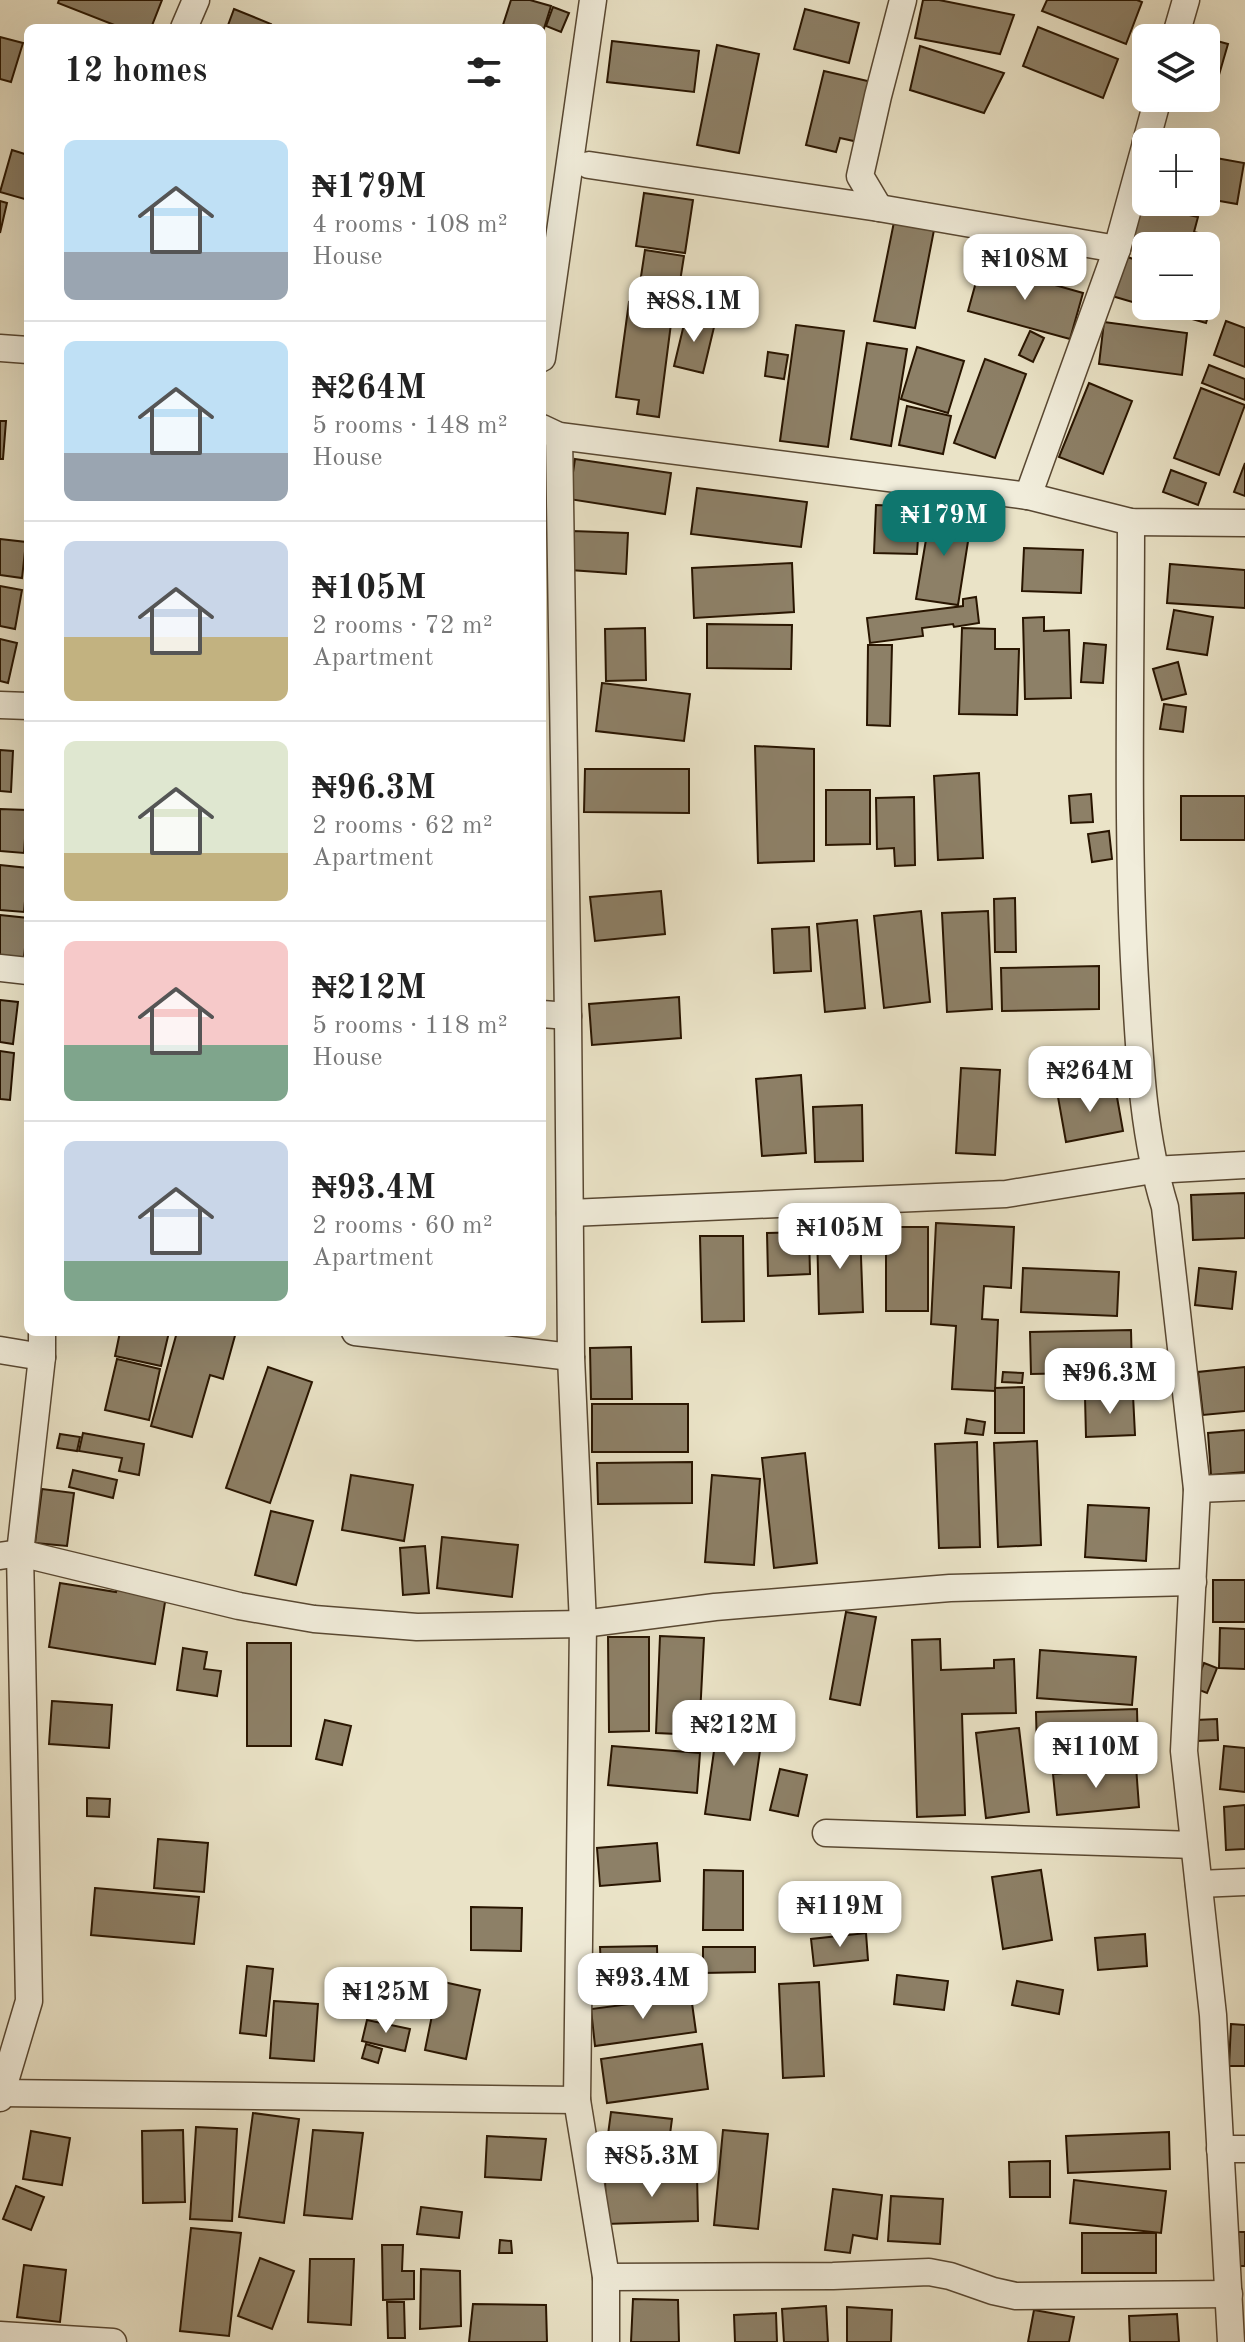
<!DOCTYPE html>
<html lang="en">
<head>
<meta charset="utf-8">
<style>
	:root { --surface:#fff; --page:#f2f2f2; --text:#222; --muted:#767676; --line:#e0e0e0; --accent:#0f766e }
	body { margin:0; font-family:"Old Standard TT",serif; background:var(--page); color:var(--text); height:100vh; display:flex; flex-direction:column; font-size:30px; white-space:nowrap }
	* { box-sizing:border-box; margin:0 }
	p { font-size:26px; color:var(--muted) }
	.icon { flex:none; width:44px; height:44px; fill:none; stroke:currentColor; stroke-width:2; stroke-linecap:round; stroke-linejoin:round }
	.map { position:relative; flex:1; overflow:hidden }
	.panel { position:absolute; left:24px; top:24px; width:522px; height:1312px; display:flex; flex-direction:column; background:var(--surface); border-radius:12px; box-shadow:0 8px 32px #0002 }
	.panel>* { flex:none }
	.tools { position:absolute; left:1132px; top:24px; display:grid; gap:16px }
	.tools a { display:grid; place-items:center; width:88px; height:88px; border-radius:12px; background:var(--surface); box-shadow:0 8px 32px #0002; font-size:40px }
	.price { position:absolute; translate:-50% -68px; padding:0 18px; border-radius:16px; background:#fff; color:#222; font-size:26px; line-height:52px; filter:drop-shadow(0 2px 4px #0008) }
	.price::after { content:''; position:absolute; left:50%; top:48px; width:24px; height:18px; margin-left:-12px; background:inherit; clip-path:polygon(0 0,100% 0,50% 100%) }
	.price.selected { background:var(--accent); color:#fff }
	ul { padding:0; list-style:none }
	li { display:flex; align-items:center; gap:24px; height:200px; padding:0 40px }
	li+li { border-top:2px solid var(--line) }
	li span { display:grid; place-items:center; flex:none; width:224px; height:160px; border-radius:12px; color:#555 }
	li>.icon { margin-inline-start:auto }
	span .icon { width:96px; height:96px; fill:#fffc; stroke-width:1 }
	li b { font-size:34px }
	h2 { display:flex; justify-content:space-between; align-items:center; height:96px; padding:0 40px; font-size:34px }
	.map>svg:first-child { display:block }
	.building { fill:#8d8067; stroke:#291500; stroke-width:2 }
	.lines { fill:none; stroke-linecap:round; stroke-linejoin:round }
	.minor-casing { stroke:#594832; stroke-width:29 }
	.minor { stroke:#f1eddb; stroke-width:26 }
</style>
</head>
<body>
<div class="map">
<svg width="1245" height="2342" viewBox="0 0 1245 2342">
	<rect width="100%" height="100%" fill="#eae3c7"/>
	<filter id="stains"><feTurbulence type="fractalNoise" baseFrequency=".0025" numOctaves="4"/><feColorMatrix values="0 0 0 0 .2 0 0 0 0 .09 0 0 0 0 .02 0 0 0 .5 -.17"/></filter>
	<radialGradient id="worn" r=".72"><stop offset=".6" stop-color="#630" stop-opacity="0"/><stop offset="1" stop-color="#630" stop-opacity=".3"/></radialGradient>
	<g class="building">
		<path d="M59,0H162L151,28H122L58,3Z"/>
		<path d="M511,0H530L551,6L542,35V28H502Z"/>
		<path d="M923,0H939L1014,15L1000,54L915,38Z"/>
		<path d="M1047,0H1137L1142,2L1126,44L1042,11Z"/>
		<path d="M553,7L569,13L561,32L546,26Z"/>
		<path d="M234,9L271,24L270,28H227Z"/>
		<path d="M805,9L859,23L849,63L794,49Z"/>
		<path d="M1038,27L1118,59L1103,98L1023,66Z"/>
		<path d="M0,37L23,43L11,82L0,79Z"/>
		<path d="M1206,38L1228,44L1214,92L1206,90Z"/>
		<path d="M612,41L699,51L694,92L607,82Z"/>
		<path d="M717,45L759,54L739,153L697,145Z"/>
		<path d="M920,46L1004,73L984,113L910,90Z"/>
		<path d="M824,71L872,82L858,142L840,138L836,152L806,145Z"/>
		<path d="M12,150L28,155V200L0,192Z"/>
		<path d="M1206,156L1211,157L1206,196Z"/>
		<path d="M1216,158L1244,163L1237,204L1208,199Z"/>
		<path d="M644,193L693,200L685,253L636,246Z"/>
		<path d="M0,201L7,203L0,233Z"/>
		<path d="M1132,202L1198,217L1194,232L1206,235L1203,246H1147L1122,240Z"/>
		<path d="M894,222L934,230L915,328L874,321Z"/>
		<path d="M645,250L684,256L679,288L640,283Z"/>
		<path d="M1124,256L1146,263V306L1112,296Z"/>
		<path d="M981,264L1083,293L1070,339L968,311Z"/>
		<path d="M1206,280L1218,283L1206,323L1147,306H1206Z"/>
		<path d="M629,302L673,308L659,417L637,414L639,400L616,397Z"/>
		<path d="M686,316L715,323L703,373L674,366Z"/>
		<path d="M1226,321L1245,328V367L1214,355Z"/>
		<path d="M1104,322L1187,333L1182,375L1099,364Z"/>
		<path d="M796,325L844,331L828,447L780,441Z"/>
		<path d="M1030,331L1044,338L1033,362L1019,355Z"/>
		<path d="M867,343L907,349L891,446L851,439Z"/>
		<path d="M917,347L964,361L948,413L901,399Z"/>
		<path d="M768,352L788,355L784,379L765,376Z"/>
		<path d="M985,359L1026,374L995,458L954,443Z"/>
		<path d="M1209,365L1245,379V400L1202,383Z"/>
		<path d="M1089,383L1132,401L1103,474L1059,457Z"/>
		<path d="M1201,388L1245,405L1219,475L1174,458Z"/>
		<path d="M907,406L951,416L943,454L899,445Z"/>
		<path d="M0,421H6L3,459H0Z"/>
		<path d="M575,459L671,473L665,514L569,499Z"/>
		<path d="M1245,463V496L1234,492Z"/>
		<path d="M1171,470L1206,483L1198,505L1163,492Z"/>
		<path d="M697,488L807,502L801,547L691,534Z"/>
		<path d="M876,505L920,507L917,554L874,553Z"/>
		<path d="M931,510L972,516L958,605L916,599Z"/>
		<path d="M572,531L628,533L626,574L570,570Z"/>
		<path d="M0,539L26,542L22,578L0,575Z"/>
		<path d="M1024,548L1083,550L1081,593L1022,591Z"/>
		<path d="M792,563L794,612L694,618L692,568Z"/>
		<path d="M1170,564L1245,570V608L1167,603Z"/>
		<path d="M0,586L22,590L15,629L0,626Z"/>
		<path d="M976,597L979,623L954,627L953,624L922,628L923,636L870,643L867,618L963,606V599Z"/>
		<path d="M1174,610L1213,617L1207,655L1167,649Z"/>
		<path d="M1044,617V631L1069,630L1071,698L1025,699L1023,618Z"/>
		<path d="M707,624L792,625L791,669L707,668Z"/>
		<path d="M645,628L646,680L606,681L605,629Z"/>
		<path d="M962,628L995,629V649H1019L1017,715L959,714Z"/>
		<path d="M0,639L17,643L8,683L0,681Z"/>
		<path d="M1084,643L1106,645L1103,683L1081,682Z"/>
		<path d="M868,645H892L890,726L867,725Z"/>
		<path d="M1178,662L1186,694L1162,700L1153,669Z"/>
		<path d="M602,683L690,694L684,741L596,731Z"/>
		<path d="M1164,704L1186,707L1183,732L1160,729Z"/>
		<path d="M755,746L814,749V861L758,863Z"/>
		<path d="M0,750L13,751L11,792L0,791Z"/>
		<path d="M585,769H689V813L584,812Z"/>
		<path d="M979,773L983,858L938,860L934,776Z"/>
		<path d="M826,790H870V844L826,845Z"/>
		<path d="M1091,794L1093,822L1071,823L1069,796Z"/>
		<rect x="1181" y="796" width="64" height="44"/>
		<path d="M914,797L915,865L895,866L894,848L877,849L876,798Z"/>
		<path d="M0,809L27,810L24,853L0,851Z"/>
		<path d="M1109,831L1112,859L1092,862L1088,834Z"/>
		<path d="M0,865L28,868L24,912L0,910Z"/>
		<path d="M661,891L665,934L595,941L590,897Z"/>
		<path d="M1015,898L1016,952H995L994,899Z"/>
		<path d="M921,911L930,1002L884,1008L874,916Z"/>
		<path d="M988,911L992,1009L947,1012L942,913Z"/>
		<path d="M0,915L28,918L24,958L0,956Z"/>
		<path d="M857,920L865,1008L825,1012L817,924Z"/>
		<path d="M809,927L811,971L774,973L772,929Z"/>
		<path d="M1099,966V1009L1002,1011L1001,968Z"/>
		<path d="M679,997L681,1038L592,1045L589,1004Z"/>
		<path d="M0,1000L18,1002L13,1044L0,1042Z"/>
		<path d="M0,1051L14,1053L10,1100L0,1099Z"/>
		<path d="M961,1068L1000,1070L995,1155L956,1153Z"/>
		<path d="M801,1075L806,1153L762,1156L756,1079Z"/>
		<path d="M1115,1086L1123,1131L1066,1142L1058,1097Z"/>
		<path d="M862,1105L863,1161L815,1162L813,1107Z"/>
		<path d="M1245,1193V1238L1193,1240L1191,1195Z"/>
		<path d="M936,1223L1014,1227L1011,1288L984,1286L982,1319L998,1320L995,1391L952,1389L956,1326L931,1324Z"/>
		<rect x="886" y="1227" width="42" height="84"/>
		<path d="M860,1229L863,1312L819,1314L817,1230Z"/>
		<path d="M809,1232L810,1274L768,1276L767,1233Z"/>
		<path d="M700,1236H743L744,1321L702,1322Z"/>
		<path d="M1023,1268L1119,1272L1117,1316L1021,1312Z"/>
		<path d="M1199,1268L1236,1272L1232,1309L1195,1305Z"/>
		<path d="M1131,1330L1132,1372L1031,1374L1030,1332Z"/>
		<path d="M120,1332H169L161,1366L115,1356Z"/>
		<path d="M177,1332H236L223,1379L210,1375L192,1437L151,1426Z"/>
		<path d="M631,1347L632,1399H591L590,1348Z"/>
		<path d="M117,1359L160,1369L149,1420L105,1410Z"/>
		<path d="M268,1367L312,1382L270,1503L226,1488Z"/>
		<path d="M1245,1367V1411L1203,1415L1198,1372Z"/>
		<path d="M1003,1372L1023,1373L1022,1383L1002,1382Z"/>
		<path d="M1024,1387V1433H995V1388Z"/>
		<path d="M1133,1395L1135,1435L1086,1437L1085,1397Z"/>
		<rect x="592" y="1404" width="96" height="48"/>
		<path d="M967,1419L985,1422L983,1435L965,1433Z"/>
		<path d="M1245,1430V1472L1211,1475L1208,1433Z"/>
		<path d="M83,1433L144,1444L139,1475L119,1471L122,1458L79,1451Z"/>
		<path d="M60,1434L80,1437L77,1451L57,1448Z"/>
		<path d="M1037,1441L1041,1545L998,1547L994,1443Z"/>
		<path d="M977,1442L980,1547L939,1548L935,1444Z"/>
		<path d="M805,1453L817,1563L774,1568L762,1458Z"/>
		<path d="M692,1462V1503L598,1504L597,1463Z"/>
		<path d="M73,1470L117,1480L113,1498L69,1487Z"/>
		<path d="M351,1475L413,1485L404,1541L342,1530Z"/>
		<path d="M712,1475L760,1479L754,1565L705,1562Z"/>
		<path d="M42,1489L74,1493L67,1546L35,1543Z"/>
		<path d="M1088,1505L1149,1508L1146,1561L1085,1557Z"/>
		<path d="M271,1511L313,1521L296,1585L255,1575Z"/>
		<path d="M442,1537L518,1545L512,1597L437,1588Z"/>
		<path d="M425,1546L429,1593L403,1595L400,1548Z"/>
		<rect x="1213" y="1580" width="32" height="42"/>
		<path d="M60,1583L116,1592L117,1588L166,1596L155,1664L49,1647Z"/>
		<path d="M846,1612L876,1617L860,1705L830,1699Z"/>
		<path d="M1220,1628L1245,1629V1669L1219,1668Z"/>
		<path d="M660,1636L704,1638L699,1735L656,1733Z"/>
		<path d="M608,1637H649V1731L609,1732Z"/>
		<path d="M940,1639L941,1670L994,1668V1660L1014,1659L1016,1713L962,1714L965,1815L917,1817L912,1640Z"/>
		<rect x="247" y="1643" width="44" height="103"/>
		<path d="M183,1648L207,1652L204,1669L221,1671L217,1696L177,1690Z"/>
		<path d="M1040,1650L1136,1657L1132,1705L1037,1698Z"/>
		<path d="M1204,1663L1217,1668L1207,1693L1194,1688Z"/>
		<path d="M52,1701L112,1705L109,1748L49,1744Z"/>
		<path d="M1137,1709L1138,1751L1037,1754L1036,1712Z"/>
		<path d="M719,1716L764,1723L750,1820L705,1814Z"/>
		<path d="M1217,1719L1218,1740L1197,1741L1196,1720Z"/>
		<path d="M325,1720L351,1726L342,1765L316,1759Z"/>
		<path d="M1019,1728L1029,1812L986,1818L976,1733Z"/>
		<path d="M612,1746L700,1753L697,1793L608,1785Z"/>
		<path d="M1224,1746L1245,1748V1792L1220,1789Z"/>
		<path d="M1136,1766L1139,1807L1057,1815L1053,1774Z"/>
		<path d="M780,1769L807,1775L798,1816L770,1810Z"/>
		<path d="M87,1798L110,1799L109,1817L87,1816Z"/>
		<path d="M1245,1805V1849L1226,1850L1224,1807Z"/>
		<path d="M158,1839L208,1843L204,1892L154,1888Z"/>
		<path d="M657,1843L660,1881L600,1886L597,1848Z"/>
		<path d="M704,1870L743,1871V1930H703Z"/>
		<path d="M1041,1870L1052,1940L1003,1949L992,1877Z"/>
		<path d="M95,1888L199,1897L194,1944L91,1935Z"/>
		<path d="M471,1907L522,1908L521,1951L471,1950Z"/>
		<path d="M866,1933L868,1960L814,1966L811,1939Z"/>
		<path d="M1145,1934L1147,1966L1098,1970L1095,1938Z"/>
		<path d="M657,1946L658,1989L602,1991L600,1947Z"/>
		<path d="M703,1947H755V1972L703,1973Z"/>
		<path d="M247,1966L273,1969L266,2036L240,2033Z"/>
		<path d="M897,1975L948,1981L944,2010L894,2004Z"/>
		<path d="M439,1981L480,1990L466,2059L425,2050Z"/>
		<path d="M1017,1981L1063,1990L1059,2014L1012,2005Z"/>
		<path d="M819,1982L824,2076L783,2078L779,1984Z"/>
		<path d="M391,1996L410,1998L409,2012L390,2011Z"/>
		<path d="M691,1996L696,2032L595,2046L591,2009Z"/>
		<path d="M274,2001L318,2004L314,2061L270,2058Z"/>
		<path d="M367,2020L410,2029L405,2051L362,2041Z"/>
		<path d="M1231,2024L1245,2025V2066H1229Z"/>
		<path d="M366,2044L382,2049L378,2063L362,2058Z"/>
		<path d="M702,2044L708,2089L607,2103L601,2059Z"/>
		<path d="M611,2112L672,2119L666,2165L605,2157Z"/>
		<path d="M253,2113L299,2119L284,2223L239,2217Z"/>
		<path d="M196,2127L237,2129L232,2221L190,2219Z"/>
		<path d="M183,2130L185,2202L143,2203L142,2131Z"/>
		<path d="M313,2130L363,2133L352,2219L304,2215Z"/>
		<path d="M723,2130L768,2134L758,2229L714,2225Z"/>
		<path d="M31,2131L70,2138L62,2185L23,2179Z"/>
		<path d="M1169,2132L1170,2169L1068,2173L1066,2136Z"/>
		<path d="M487,2136L546,2139L541,2180L485,2177Z"/>
		<path d="M1050,2161V2197H1010L1009,2162Z"/>
		<path d="M697,2174L698,2221L606,2224L605,2178Z"/>
		<path d="M1074,2180L1166,2191L1161,2233L1070,2223Z"/>
		<path d="M16,2186L44,2197L31,2230L3,2219Z"/>
		<path d="M833,2189L882,2195L877,2239L853,2235L850,2253L825,2250Z"/>
		<path d="M891,2196L943,2199L940,2244L888,2241Z"/>
		<path d="M421,2207L462,2212L459,2238L417,2234Z"/>
		<path d="M191,2228L241,2233L229,2336L180,2331Z"/>
		<rect x="1233" y="2232" width="12" height="34"/>
		<rect x="1082" y="2233" width="74" height="40"/>
		<path d="M500,2240L511,2241L512,2253H499Z"/>
		<path d="M382,2245H403L402,2271H414V2299L383,2300Z"/>
		<path d="M260,2258L294,2271L272,2329L238,2316Z"/>
		<path d="M310,2259H354L351,2325L308,2322Z"/>
		<path d="M24,2265L66,2270L60,2322L17,2317Z"/>
		<path d="M421,2269L460,2271L461,2326L420,2329Z"/>
		<path d="M633,2299L678,2300L679,2342H631Z"/>
		<path d="M387,2302H404L405,2338H388Z"/>
		<path d="M473,2304L546,2305L547,2342H469Z"/>
		<path d="M826,2306L828,2342H784L782,2309Z"/>
		<path d="M847,2307L892,2310L891,2342H847Z"/>
		<path d="M1034,2310L1074,2317L1069,2342H1028Z"/>
		<path d="M776,2313L777,2342H735L734,2315Z"/>
		<path d="M1177,2314L1179,2342H1130L1129,2316Z"/>
	</g>
	<g class="lines">
		<g class="minor-casing">
			<g id="minor">
				<path d="M184,28L196,0"/>
				<path d="M1175,38L1186,0"/>
				<path d="M1146,142L1158,98"/>
				<path d="M589,165L879,208L1117,249"/>
				<path d="M879,208L860,176L878,96L903,0"/>
				<path d="M0,348L28,350"/>
				<path d="M542,358L593,0"/>
				<path d="M542,428L559,436L1028,496L1131,522L1245,523"/>
				<path d="M559,436L568,1016L571,1357L583,1624L577,2100L606,2277V2342"/>
				<path d="M1028,496L1117,249L1146,143"/>
				<path d="M1131,522C1131,680 1126,839 1136,996C1140,1067 1144,1139 1165,1207L1197,1489L1184,1751L1213,2015L1231,2342"/>
				<path d="M0,705L28,706"/>
				<path d="M0,968L28,971"/>
				<path d="M542,1014L568,1016"/>
				<path d="M570,1213L1006,1194L1153,1170L1245,1165"/>
				<path d="M355,1332L571,1357"/>
				<path d="M0,1350L42,1357"/>
				<path d="M1197,1489L1245,1487"/>
				<path d="M0,1556L20,1553L239,1606L314,1619L417,1627L583,1624L715,1607L950,1588L1193,1582"/>
				<path d="M826,1833L1194,1845"/>
				<path d="M1199,1884L1245,1882"/>
				<path d="M0,2093L577,2100"/>
				<path d="M0,2098L29,2001L20,1553L42,1357V1332"/>
				<path d="M1220,2149H1245"/>
				<path d="M606,2277L833,2276L929,2272L950,2276L993,2291L1016,2296L1229,2294"/>
				<path d="M0,2335L113,2342"/>
			</g>
		</g>
		<use href="#minor" class="minor"/>
	</g>
	<rect width="100%" height="100%" filter="url(#stains)"/>
	<rect width="100%" height="100%" fill="url(#worn)"/>
</svg>
<div class="tools">
<a><svg class="icon" aria-label="layers" viewBox="0 0 24 24"><path d="M12 4l9 5-9 5-9-5zM3 14l9 5 9-5"/></svg></a>
<a>+</a>
<a>−</a>
</div>
<b class="price" style="left:1025px;top:302px">₦108M</b>
<b class="price" style="left:694px;top:344px">₦88.1M</b>
<b class="price selected" style="left:944px;top:558px">₦179M</b>
<b class="price" style="left:1090px;top:1114px">₦264M</b>
<b class="price" style="left:840px;top:1271px">₦105M</b>
<b class="price" style="left:1110px;top:1416px">₦96.3M</b>
<b class="price" style="left:734px;top:1768px">₦212M</b>
<b class="price" style="left:1096px;top:1790px">₦110M</b>
<b class="price" style="left:840px;top:1949px">₦119M</b>
<b class="price" style="left:643px;top:2021px">₦93.4M</b>
<b class="price" style="left:386px;top:2035px">₦125M</b>
<b class="price" style="left:652px;top:2199px">₦85.3M</b>
<section class="panel">
<h2>12 homes<svg class="icon" aria-label="filters" viewBox="0 0 24 24"><path d="M4 7h16M4 17h16"/><circle cx="9" cy="7" r="2"/><circle cx="15" cy="17" r="2"/></svg></h2>
<ul>
<li><span style="background:linear-gradient(#bfe0f5 70%,#9aa5b1 0)"><svg class="icon" aria-label="home" viewBox="0 0 24 24"><path d="M3 11l9-7 9 7M6 9v11h12V9"/></svg></span><div><b>₦179M</b><p>4 rooms · 108 m²</p><p>House</p></div></li>
<li><span style="background:linear-gradient(#bfe0f5 70%,#9aa5b1 0)"><svg class="icon" aria-label="home" viewBox="0 0 24 24"><path d="M3 11l9-7 9 7M6 9v11h12V9"/></svg></span><div><b>₦264M</b><p>5 rooms · 148 m²</p><p>House</p></div></li>
<li><span style="background:linear-gradient(#c9d6e8 60%,#c2b280 0)"><svg class="icon" aria-label="home" viewBox="0 0 24 24"><path d="M3 11l9-7 9 7M6 9v11h12V9"/></svg></span><div><b>₦105M</b><p>2 rooms · 72 m²</p><p>Apartment</p></div></li>
<li><span style="background:linear-gradient(#dfe7d0 70%,#c2b280 0)"><svg class="icon" aria-label="home" viewBox="0 0 24 24"><path d="M3 11l9-7 9 7M6 9v11h12V9"/></svg></span><div><b>₦96.3M</b><p>2 rooms · 62 m²</p><p>Apartment</p></div></li>
<li><span style="background:linear-gradient(#f6c9c9 65%,#7fa58c 0)"><svg class="icon" aria-label="home" viewBox="0 0 24 24"><path d="M3 11l9-7 9 7M6 9v11h12V9"/></svg></span><div><b>₦212M</b><p>5 rooms · 118 m²</p><p>House</p></div></li>
<li><span style="background:linear-gradient(#c9d6e8 75%,#7fa58c 0)"><svg class="icon" aria-label="home" viewBox="0 0 24 24"><path d="M3 11l9-7 9 7M6 9v11h12V9"/></svg></span><div><b>₦93.4M</b><p>2 rooms · 60 m²</p><p>Apartment</p></div></li>
</ul>
</section>
</div>
</body>
</html>
